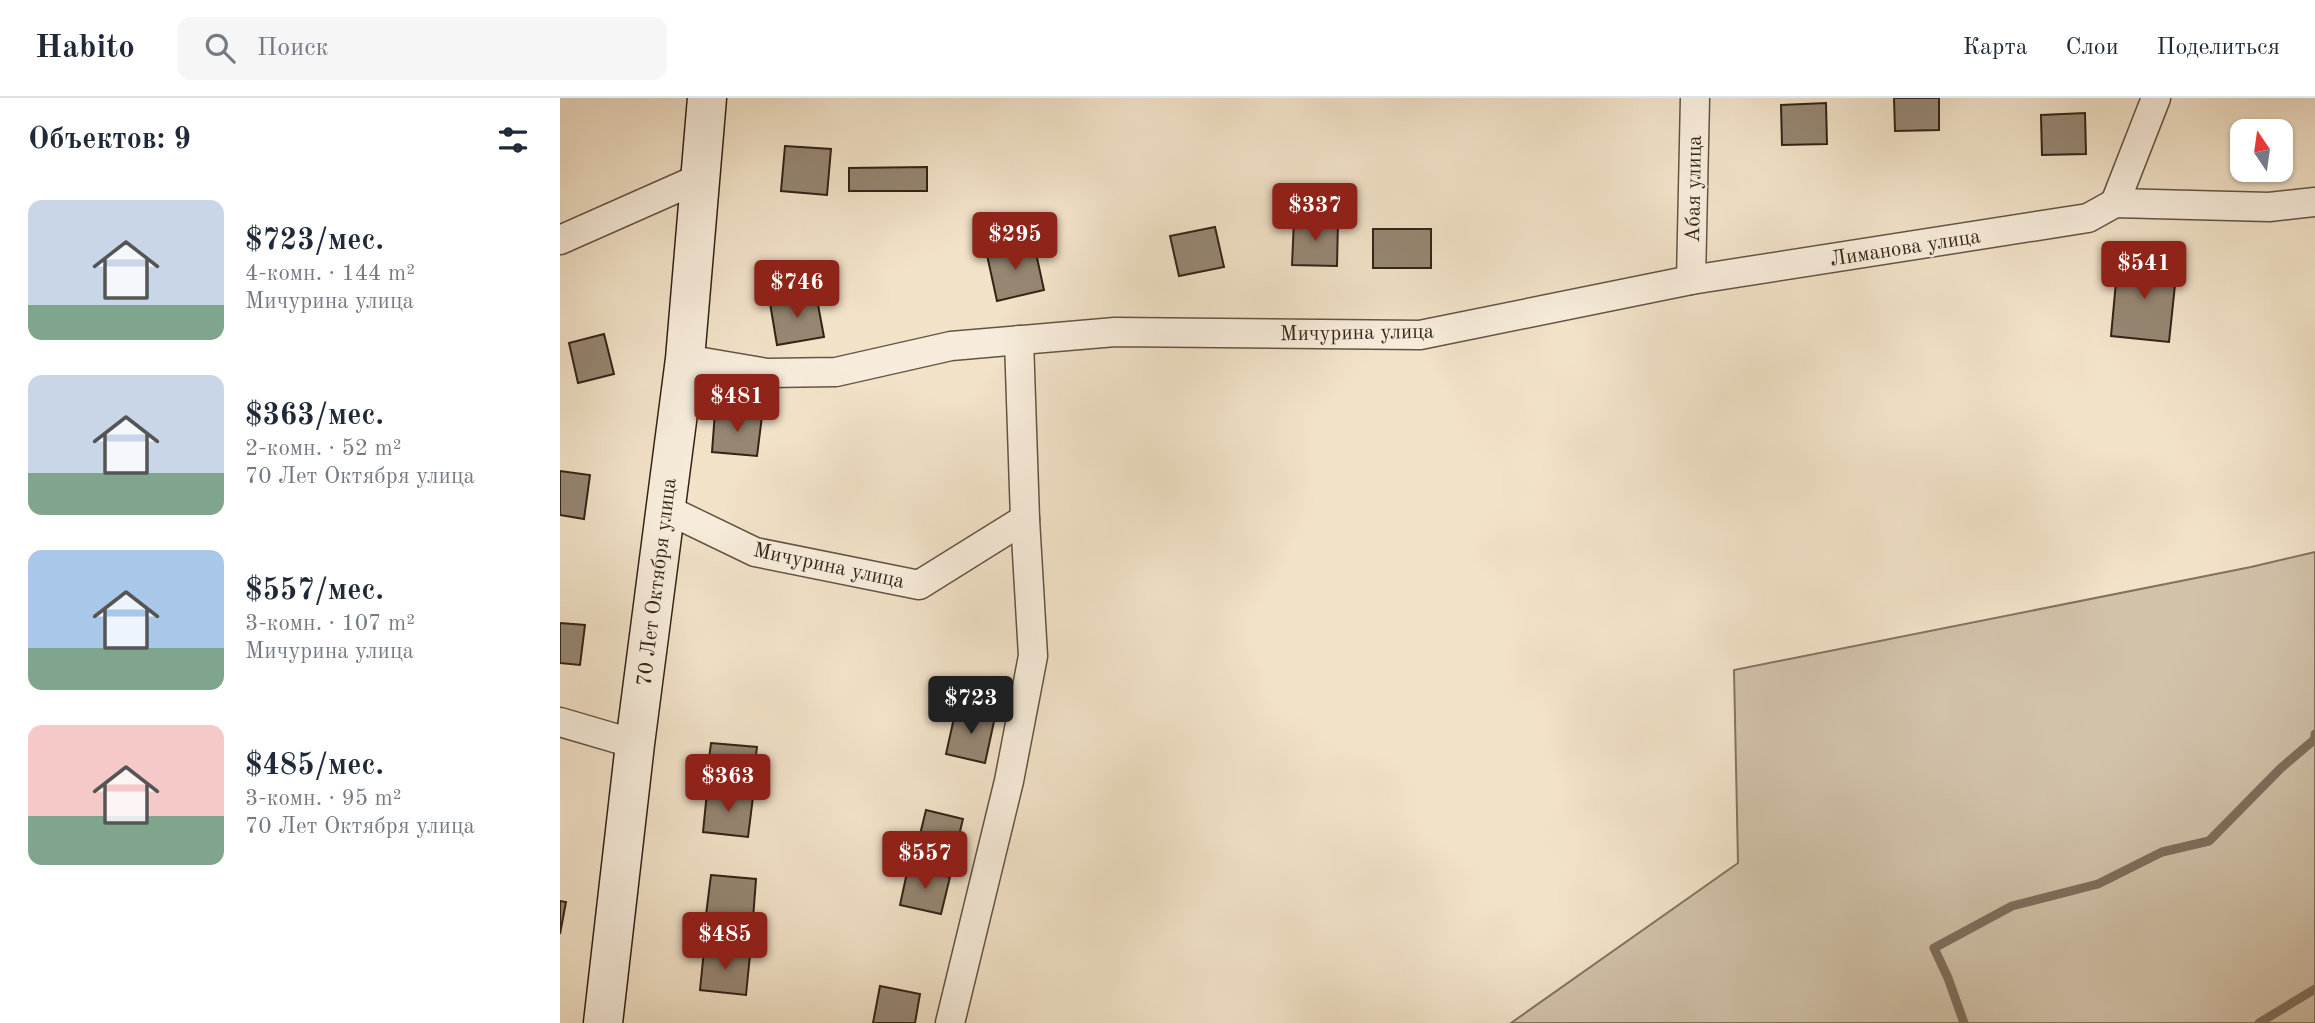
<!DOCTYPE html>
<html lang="ru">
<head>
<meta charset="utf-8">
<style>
	:root { --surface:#fff; --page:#f6f6f7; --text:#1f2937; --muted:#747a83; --line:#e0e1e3; --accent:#8f2418 }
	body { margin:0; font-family:"Old Standard TT",serif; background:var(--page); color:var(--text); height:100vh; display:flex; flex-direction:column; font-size:26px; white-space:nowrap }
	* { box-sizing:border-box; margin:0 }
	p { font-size:23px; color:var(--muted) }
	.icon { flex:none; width:38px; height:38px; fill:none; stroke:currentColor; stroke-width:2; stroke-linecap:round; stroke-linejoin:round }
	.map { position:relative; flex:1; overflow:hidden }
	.details { display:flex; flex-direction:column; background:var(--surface); width:560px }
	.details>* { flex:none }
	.needle { width:46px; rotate:347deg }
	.fabs { position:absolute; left:1670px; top:21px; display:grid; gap:14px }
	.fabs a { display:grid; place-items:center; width:63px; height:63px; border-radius:14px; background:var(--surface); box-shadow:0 2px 5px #0004; font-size:35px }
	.price { position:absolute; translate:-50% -60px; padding:0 16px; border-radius:7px; background:var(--accent); color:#fff; font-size:23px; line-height:46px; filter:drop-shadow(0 2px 4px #0008) }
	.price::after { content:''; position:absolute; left:50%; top:42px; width:21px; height:16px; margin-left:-10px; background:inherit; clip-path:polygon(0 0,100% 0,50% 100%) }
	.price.active { background:#222; color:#fff }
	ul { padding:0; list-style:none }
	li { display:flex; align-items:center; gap:21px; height:175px; padding:0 28px }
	li span { display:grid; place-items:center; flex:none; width:196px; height:140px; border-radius:14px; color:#555 }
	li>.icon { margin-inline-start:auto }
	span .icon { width:84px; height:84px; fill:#fffc; stroke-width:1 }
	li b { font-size:30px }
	h2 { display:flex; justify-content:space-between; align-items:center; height:84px; padding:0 28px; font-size:30px }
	header { display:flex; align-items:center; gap:42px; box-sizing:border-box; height:98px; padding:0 35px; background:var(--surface); border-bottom:2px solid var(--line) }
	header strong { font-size:33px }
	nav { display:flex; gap:38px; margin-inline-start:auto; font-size:24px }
	.search { width:490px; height:63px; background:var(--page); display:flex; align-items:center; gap:18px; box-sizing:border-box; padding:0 24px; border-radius:14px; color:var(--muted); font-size:26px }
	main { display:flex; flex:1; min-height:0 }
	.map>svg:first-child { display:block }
	.green { fill:#d2c2aa; stroke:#827360; stroke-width:2 }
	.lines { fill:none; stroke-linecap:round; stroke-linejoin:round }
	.stream { stroke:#7f6f5d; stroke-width:9 }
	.building { fill:#968773; stroke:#332417; stroke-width:2 }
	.street-casing { stroke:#635443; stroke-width:31 }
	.secondary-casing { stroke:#332417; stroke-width:41 }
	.street { stroke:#f7ecdb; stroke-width:28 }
	.secondary { stroke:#f7ecdb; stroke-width:38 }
	.labels { text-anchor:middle; stroke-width:5; stroke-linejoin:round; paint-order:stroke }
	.street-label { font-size:21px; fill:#332417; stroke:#f7ecdb }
</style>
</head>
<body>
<header>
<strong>Habito</strong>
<div class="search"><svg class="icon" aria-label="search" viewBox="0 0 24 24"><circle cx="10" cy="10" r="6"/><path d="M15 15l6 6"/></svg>Поиск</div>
<nav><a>Карта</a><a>Слои</a><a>Поделиться</a></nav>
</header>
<main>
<section class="details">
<h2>Объектов: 9<svg class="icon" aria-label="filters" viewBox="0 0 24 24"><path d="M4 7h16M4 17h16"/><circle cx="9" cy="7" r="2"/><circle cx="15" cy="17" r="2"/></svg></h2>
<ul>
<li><span style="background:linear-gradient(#c9d6e8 75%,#7fa58c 0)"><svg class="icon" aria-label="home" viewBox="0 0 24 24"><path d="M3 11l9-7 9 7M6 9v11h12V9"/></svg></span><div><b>$723/мес.</b><p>4-комн. · 144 m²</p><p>Мичурина улица</p></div></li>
<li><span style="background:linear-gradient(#c9d6e8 70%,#7fa58c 0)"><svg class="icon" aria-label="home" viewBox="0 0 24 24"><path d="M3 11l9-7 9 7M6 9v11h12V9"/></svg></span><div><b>$363/мес.</b><p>2-комн. · 52 m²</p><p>70 Лет Октября улица</p></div></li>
<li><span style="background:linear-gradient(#a9c7e8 70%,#7fa58c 0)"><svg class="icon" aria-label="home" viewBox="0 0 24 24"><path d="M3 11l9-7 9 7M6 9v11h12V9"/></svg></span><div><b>$557/мес.</b><p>3-комн. · 107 m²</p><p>Мичурина улица</p></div></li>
<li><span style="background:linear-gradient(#f6c9c9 65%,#7fa58c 0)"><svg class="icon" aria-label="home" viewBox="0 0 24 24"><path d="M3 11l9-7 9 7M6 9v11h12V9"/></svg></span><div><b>$485/мес.</b><p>3-комн. · 95 m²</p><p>70 Лет Октября улица</p></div></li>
</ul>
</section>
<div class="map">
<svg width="1755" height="925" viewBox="0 0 1755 925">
	<rect width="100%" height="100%" fill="#f2e2c8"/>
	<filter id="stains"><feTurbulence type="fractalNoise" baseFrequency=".00286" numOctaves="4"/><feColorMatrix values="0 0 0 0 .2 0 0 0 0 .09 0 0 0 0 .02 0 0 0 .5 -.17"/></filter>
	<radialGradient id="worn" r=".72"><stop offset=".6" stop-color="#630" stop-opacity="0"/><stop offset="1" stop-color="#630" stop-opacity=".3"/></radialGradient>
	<path class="green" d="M1755,454V925H951L1178,765L1174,572L1691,469Z"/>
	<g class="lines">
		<g class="stream">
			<path d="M1404,925L1388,880L1374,850L1452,808L1538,786L1602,754L1649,743L1721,670L1755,641V636"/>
			<path d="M1699,925L1755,891"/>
		</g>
	</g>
	<g class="building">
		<path d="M1334,0H1379V32L1335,33Z"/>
		<path d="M1266,5L1267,46L1222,47L1221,7Z"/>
		<path d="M1525,15L1526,56L1482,57L1481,17Z"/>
		<path d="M225,48L271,51L267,97L221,93Z"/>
		<path d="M367,69V93H289V70Z"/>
		<path d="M734,122L778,123L777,168L732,167Z"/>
		<path d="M655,129L664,169L619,178L610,138Z"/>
		<rect x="813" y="131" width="58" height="39"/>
		<path d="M474,146L484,192L437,203L427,157Z"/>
		<path d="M1558,162L1617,168L1609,244L1551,238Z"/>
		<path d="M256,196L264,239L217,247L210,205Z"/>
		<path d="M44,236L54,276L18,285L9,245Z"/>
		<path d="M155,314L202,318L197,358L152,354Z"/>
		<path d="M0,373L30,377L24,421L0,417Z"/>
		<path d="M0,525L25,527L20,567L0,565Z"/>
		<path d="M396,611L435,619L425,665L386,656Z"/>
		<path d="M151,645L197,649L192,689L146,685Z"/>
		<path d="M147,694L193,699L188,739L143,734Z"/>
		<path d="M366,712L403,721L393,762L356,753Z"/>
		<path d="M348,770L390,779L381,816L340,807Z"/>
		<path d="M151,777L196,781L193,821L146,817Z"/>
		<path d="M0,803L6,804L0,836Z"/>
		<path d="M144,852L190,857L186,897L140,892Z"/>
		<path d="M320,888L360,896L355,925H313Z"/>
	</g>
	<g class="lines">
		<g class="street-casing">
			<g id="street">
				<path d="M1555,105L1596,0"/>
				<path d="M0,142L140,80"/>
				<path d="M1131,182L1135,0"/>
				<path d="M125,261L207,275L276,274L391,248L555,234L860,237L1131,182L1528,120L1555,105L1709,109L1755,104"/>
				<path d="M106,411L195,454L359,487L465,421"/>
				<path d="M0,624L75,646"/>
				<path d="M390,925L449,683L473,558L465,421L459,242"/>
			</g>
		</g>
		<g class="secondary-casing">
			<path id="secondary" d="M43,925L75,646L125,261L147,0"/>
		</g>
		<use href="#street" class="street"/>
		<use href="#secondary" class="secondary"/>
	</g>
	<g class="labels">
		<g class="street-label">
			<text transform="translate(1133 91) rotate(-89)" y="7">Абая улица</text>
			<text transform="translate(1345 149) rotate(-9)" y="7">Лиманова улица</text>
			<text transform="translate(797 234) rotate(-1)" y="7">Мичурина улица</text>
			<text transform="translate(269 467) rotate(12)" y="7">Мичурина улица</text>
			<text transform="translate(96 484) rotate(-83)" y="7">70 Лет Октября улица</text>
		</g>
	</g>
	<rect width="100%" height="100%" filter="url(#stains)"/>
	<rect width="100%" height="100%" fill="url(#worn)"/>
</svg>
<div class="fabs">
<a><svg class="needle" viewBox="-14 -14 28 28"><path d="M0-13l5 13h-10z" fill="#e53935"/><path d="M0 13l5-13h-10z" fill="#747a83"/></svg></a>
</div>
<b class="price" style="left:755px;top:145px">$337</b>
<b class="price" style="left:455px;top:174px">$295</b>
<b class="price" style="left:1584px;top:203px">$541</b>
<b class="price" style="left:237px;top:222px">$746</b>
<b class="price" style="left:177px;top:336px">$481</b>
<b class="price active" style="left:411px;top:638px">$723</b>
<b class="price" style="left:168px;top:716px">$363</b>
<b class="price" style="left:365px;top:793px">$557</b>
<b class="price" style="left:165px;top:874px">$485</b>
</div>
</main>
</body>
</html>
